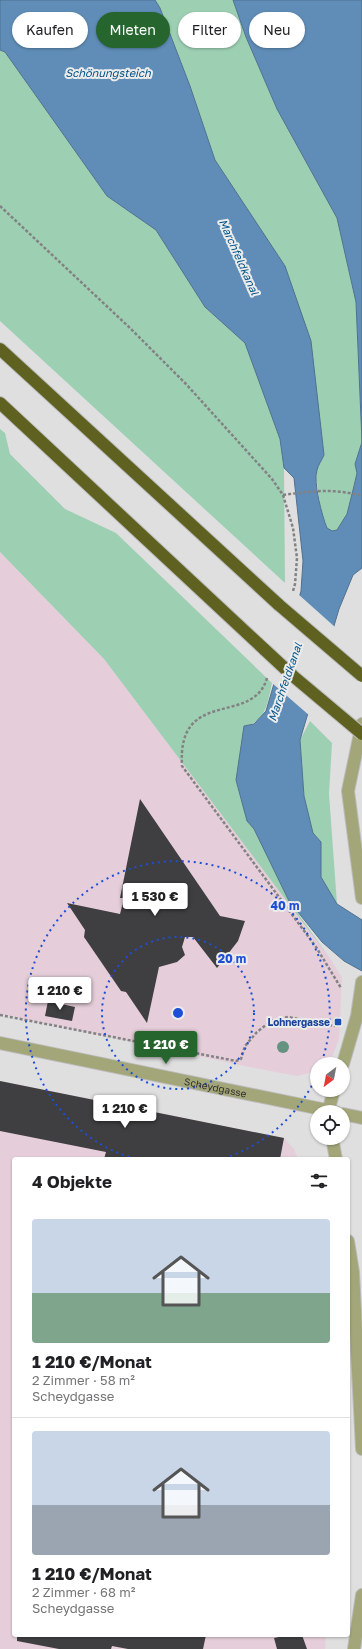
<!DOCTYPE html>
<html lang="de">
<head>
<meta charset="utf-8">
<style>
	:root { --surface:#fff; --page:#f6f6f6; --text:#202124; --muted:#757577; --line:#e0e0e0; --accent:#27652e }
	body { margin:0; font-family:"Golos Text",sans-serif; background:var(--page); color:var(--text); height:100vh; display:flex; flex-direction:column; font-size:15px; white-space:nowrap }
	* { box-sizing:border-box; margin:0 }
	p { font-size:13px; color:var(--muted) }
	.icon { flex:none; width:22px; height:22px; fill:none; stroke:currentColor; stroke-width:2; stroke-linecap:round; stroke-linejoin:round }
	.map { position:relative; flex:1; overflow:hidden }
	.drawer { position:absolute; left:12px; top:1157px; width:338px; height:480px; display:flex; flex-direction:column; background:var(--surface); border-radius:4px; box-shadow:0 1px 3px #0004 }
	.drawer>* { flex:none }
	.banner { position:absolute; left:12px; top:12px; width:338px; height:36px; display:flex; gap:8px }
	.needle { width:26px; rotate:212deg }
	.tools { position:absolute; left:310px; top:1057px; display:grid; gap:8px }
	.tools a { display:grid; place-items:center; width:40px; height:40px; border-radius:50%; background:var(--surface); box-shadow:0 1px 3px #0004; font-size:20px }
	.price { position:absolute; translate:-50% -34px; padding:0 9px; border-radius:4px; background:#fff; color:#222; font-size:13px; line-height:26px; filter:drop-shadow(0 1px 2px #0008) }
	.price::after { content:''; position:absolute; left:50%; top:24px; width:12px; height:9px; margin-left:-6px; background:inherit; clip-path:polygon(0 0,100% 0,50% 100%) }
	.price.current { background:var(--accent); color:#fff }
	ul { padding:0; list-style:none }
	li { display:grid; align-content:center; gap:8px; height:212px; padding:0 20px }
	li+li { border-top:1px solid var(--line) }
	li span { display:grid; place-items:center; height:124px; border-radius:4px; color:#555 }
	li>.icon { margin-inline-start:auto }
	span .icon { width:72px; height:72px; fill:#fffc; stroke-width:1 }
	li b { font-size:17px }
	h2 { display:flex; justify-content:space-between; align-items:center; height:48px; padding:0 20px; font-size:17px }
	.tag { padding:0 14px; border-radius:18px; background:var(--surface); box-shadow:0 1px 3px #0004; font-size:14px; line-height:36px }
	.tag.current { background:var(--accent); color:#fff }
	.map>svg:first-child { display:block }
	.industrial { fill:#e5ced9 }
	.green { fill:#9dcfb3 }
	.water { fill:#5f8db7; stroke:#51718f }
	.pier { fill:#dfdfe0 }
	.building { fill:#3f3e40 }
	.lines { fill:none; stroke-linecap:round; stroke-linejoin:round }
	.street-casing { stroke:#bcbcbd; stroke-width:14 }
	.highway-casing { stroke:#bcbcbd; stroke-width:14 }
	.path { stroke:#828283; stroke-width:2.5; stroke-dasharray:3 2; stroke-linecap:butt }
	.street { stroke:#a3a678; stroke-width:12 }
	.highway { stroke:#5f6121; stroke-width:12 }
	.highway-bridge-casing { stroke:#bcbcbd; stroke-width:14; stroke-linecap:butt }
	.highway-bridge { stroke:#5f6121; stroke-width:12 }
	.tree { fill:#659382 }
	.ring { fill:none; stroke:#1d4ed8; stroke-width:2; stroke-dasharray:2 4 }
	.transit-dot { fill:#1a4fb4; stroke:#ececed; stroke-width:1.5 }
	.labels { text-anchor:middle; stroke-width:4; stroke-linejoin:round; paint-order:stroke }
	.transit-label { font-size:10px; font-weight:bold; fill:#164399; stroke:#ececed; text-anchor:end }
	.street-label { font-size:10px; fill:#313131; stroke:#ececed }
	.water-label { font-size:11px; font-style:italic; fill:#005388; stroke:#ececed }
	.centre { fill:#1d4ed8; stroke:#ececed; stroke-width:2 }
	.ring-label { font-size:12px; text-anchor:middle; font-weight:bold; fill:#1d4ed8; stroke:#ececed; stroke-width:4; stroke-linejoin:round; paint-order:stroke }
</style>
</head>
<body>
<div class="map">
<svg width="362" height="1649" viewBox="0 0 362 1649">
	<rect width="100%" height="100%" fill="#dfdfe0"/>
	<g class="industrial">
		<path d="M0,552L104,659L329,957L342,977L339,1039L333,1055L325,1064H317V1069L310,1073L297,1076L249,1067L0,1014Z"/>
		<path d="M0,1081L284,1138L294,1149L298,1159H14V1635H326L325,1649H0Z"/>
	</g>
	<g class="green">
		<path d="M155,0H233L246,37L277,109L337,218L356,302L362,442L355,464L357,473L347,514L337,530L332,531L327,528L321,513L317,482L316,470L324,455L317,405L285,266L215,160L190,86L160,8Z"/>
		<path d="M0,50L5,52L107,196L156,230L205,307L245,343L280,439L284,468L285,583L0,321Z"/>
		<path d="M0,429L5,433L10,454L65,509L116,533L272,683C267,704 267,720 244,727L236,780L247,821L254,829L289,901L329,957L104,659L0,552Z"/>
		<path d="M310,721L332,743L329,794L337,904L321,877V842L313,833L304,796L300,740Z"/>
	</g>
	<path class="water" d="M0,0H155L160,8L190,86L215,160L285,266L311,341L324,455C322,460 318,465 317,470C313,482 322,516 327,528L332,531L337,530L347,514L354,486L357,473L355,464L362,442L356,302L337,218L277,109L246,37L233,0H362V568L353,575L339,609L300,740L304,796L313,833L321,842V877L337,904L362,920V971L344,961L322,942L289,901L254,829L247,821L236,780L244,726L254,724L266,711L301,591L303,561L294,478L284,468L280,439L245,343L205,307L156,230L107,196L5,52L0,50Z"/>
	<path class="pier" d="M298,594L335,627L310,716L272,683Z"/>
	<g class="building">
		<path d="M140,799L220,916L245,921L238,941L217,968L193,937H185L182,947L185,955L177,962L159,967L147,1023L126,992L121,991L84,937L85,930L67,903L120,914L124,898H120Z"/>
		<path d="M48,1001L75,1007L72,1021L45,1016Z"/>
		<path d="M0,1081L284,1138L280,1159H104L106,1152L0,1131Z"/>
		<path d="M17,1635H206L203,1649H128L112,1646L111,1649H59L17,1641Z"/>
		<path d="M279,1635H302L307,1649H277L274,1638L279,1637Z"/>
	</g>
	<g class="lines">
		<g class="street-casing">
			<g id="street">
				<path d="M362,724L348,791L362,898"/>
				<path id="s1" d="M0,1043L336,1112"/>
				<path d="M343,1064L357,1016L362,982"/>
				<path d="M328,1112L334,1090"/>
				<path d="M343,1114L362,1118"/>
				<path d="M332,1138L336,1159"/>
				<path d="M348,1241L353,1272L362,1449"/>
				<path d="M354,1649L362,1595"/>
			</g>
		</g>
		<g class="highway-casing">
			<g id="highway">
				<path d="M0,349L279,605"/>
				<path d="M0,403L265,650"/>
			</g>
		</g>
		<g class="path">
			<path d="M0,206L130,328L186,384L272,479L283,495L293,528L297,558L295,584L293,591"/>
			<path d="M283,495C312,491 334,488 362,496"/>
			<path d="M267,678C253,727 177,686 182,766L316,947L341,988"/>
			<path d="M0,1015L236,1061L241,1059L245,1046L257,1032L271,1021L288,1017L335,1026"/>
		</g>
		<use href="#street" class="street"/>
		<use href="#highway" class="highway"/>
		<g class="highway-bridge-casing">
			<g id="highway-bridge">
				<path d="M279,605L362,676"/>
				<path d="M265,650L293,676L362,734"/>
			</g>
		</g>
		<use href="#highway-bridge" class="highway-bridge"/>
	</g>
	<circle class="tree" cx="283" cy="1047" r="6"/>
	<g class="ring">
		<circle cx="178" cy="1013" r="76"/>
		<path d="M317 1075A152 152 0 0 1 221 1159M135 1159A152 152 0 1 1 321 1064"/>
	</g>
	<rect class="transit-dot" x="334" y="1018" width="8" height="8" rx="2"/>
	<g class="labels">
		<g class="transit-label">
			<text x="330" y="1026">Lohnergasse</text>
		</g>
		<g class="street-label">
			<text dy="4" stroke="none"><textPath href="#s1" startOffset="220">Scheydgasse</textPath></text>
		</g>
		<g class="water-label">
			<text x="108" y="77">Schönungsteich</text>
			<text transform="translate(239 257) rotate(66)" y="4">Marchfeldkanal</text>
			<text transform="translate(285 682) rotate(-71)" y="4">Marchfeldkanal</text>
		</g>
	</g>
	<circle cx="178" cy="1013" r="6" class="centre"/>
	<g class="ring-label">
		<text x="285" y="910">40 m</text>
		<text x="232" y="963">20 m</text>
	</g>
</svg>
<div class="tools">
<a><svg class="needle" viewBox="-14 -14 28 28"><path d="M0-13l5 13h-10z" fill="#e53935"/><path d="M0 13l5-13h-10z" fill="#757577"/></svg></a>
<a><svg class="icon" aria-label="locate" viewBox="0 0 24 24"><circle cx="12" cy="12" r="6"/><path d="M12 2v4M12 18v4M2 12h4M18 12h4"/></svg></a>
</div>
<b class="price" style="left:155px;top:917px">1 530 €</b>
<b class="price" style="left:60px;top:1011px">1 210 €</b>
<b class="price current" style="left:166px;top:1065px">1 210 €</b>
<b class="price" style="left:125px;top:1129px">1 210 €</b>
<div class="banner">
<a class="tag">Kaufen</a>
<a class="tag current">Mieten</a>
<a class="tag">Filter</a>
<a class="tag">Neu</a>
</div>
<section class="drawer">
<h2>4 Objekte<svg class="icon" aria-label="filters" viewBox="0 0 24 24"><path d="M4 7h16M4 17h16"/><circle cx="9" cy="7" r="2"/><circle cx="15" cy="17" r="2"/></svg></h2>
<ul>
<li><span style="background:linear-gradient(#c9d6e8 60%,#7fa58c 0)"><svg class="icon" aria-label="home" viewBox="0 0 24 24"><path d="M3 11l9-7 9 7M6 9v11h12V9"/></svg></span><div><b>1 210 €/Monat</b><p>2 Zimmer · 58 m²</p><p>Scheydgasse</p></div></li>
<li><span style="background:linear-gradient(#c9d6e8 60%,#9aa5b1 0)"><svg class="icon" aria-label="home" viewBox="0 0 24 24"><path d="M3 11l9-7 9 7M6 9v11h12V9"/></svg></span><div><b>1 210 €/Monat</b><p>2 Zimmer · 68 m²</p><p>Scheydgasse</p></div></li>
</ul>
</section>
</div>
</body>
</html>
